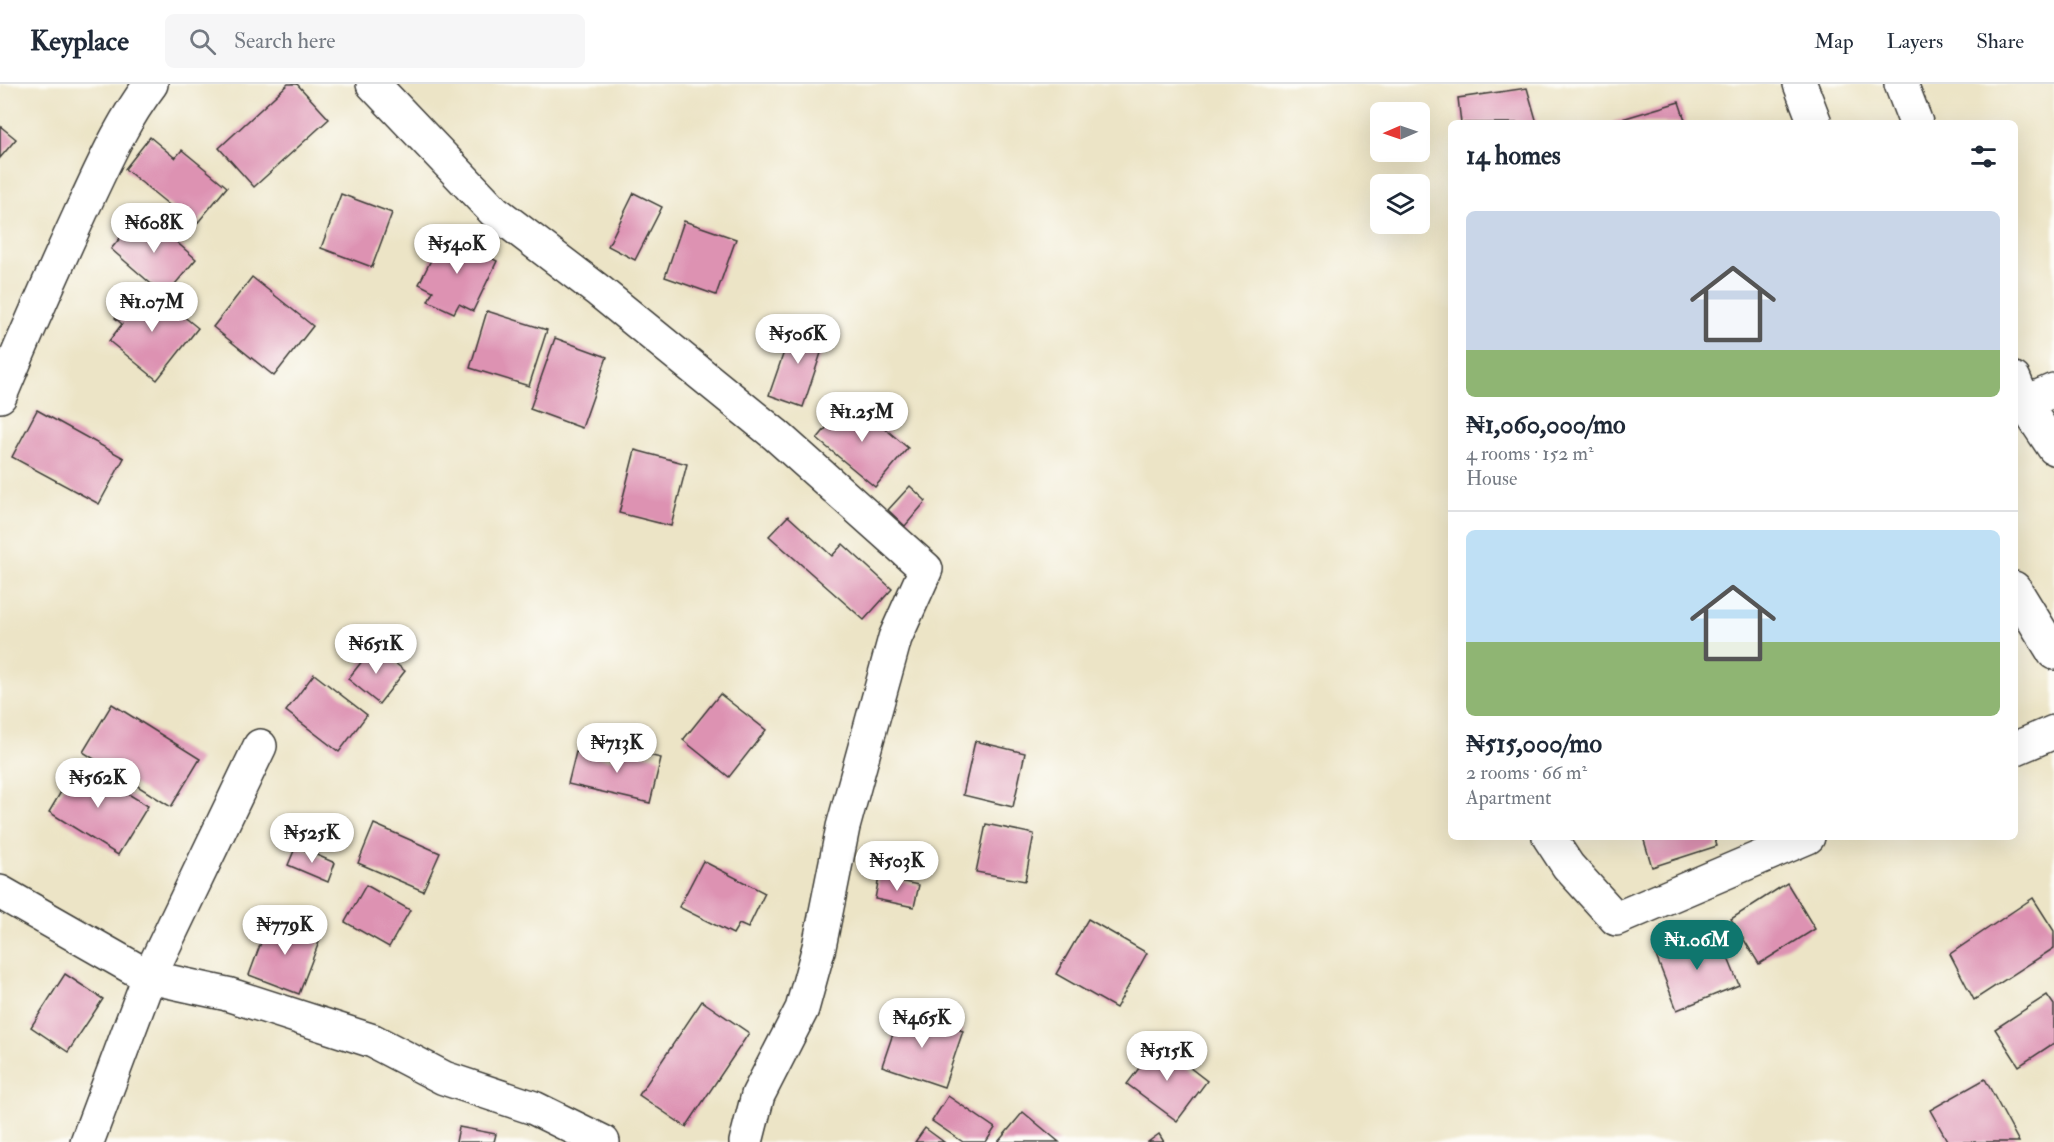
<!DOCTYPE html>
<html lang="en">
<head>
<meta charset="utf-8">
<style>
	:root { --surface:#fff; --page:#f6f6f7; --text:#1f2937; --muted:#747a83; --line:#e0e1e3; --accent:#0f766e }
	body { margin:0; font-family:"IM FELL Double Pica",serif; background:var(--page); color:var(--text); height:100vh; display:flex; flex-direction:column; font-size:22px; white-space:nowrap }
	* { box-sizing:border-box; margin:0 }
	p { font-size:20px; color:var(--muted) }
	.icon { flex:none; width:33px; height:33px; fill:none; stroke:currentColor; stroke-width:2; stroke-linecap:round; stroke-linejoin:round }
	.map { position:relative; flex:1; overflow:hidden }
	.sheet { position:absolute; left:1448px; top:36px; width:570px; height:720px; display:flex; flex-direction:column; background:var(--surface); border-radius:9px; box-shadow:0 6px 24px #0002 }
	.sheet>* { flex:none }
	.needle { width:39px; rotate:268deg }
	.tools { position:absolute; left:1370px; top:18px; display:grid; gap:12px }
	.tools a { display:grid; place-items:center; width:60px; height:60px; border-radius:9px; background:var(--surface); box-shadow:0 6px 24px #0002; font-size:30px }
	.price { position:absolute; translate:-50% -51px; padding:0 14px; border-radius:21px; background:#fff; color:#222; font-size:20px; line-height:39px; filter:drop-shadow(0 2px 3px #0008) }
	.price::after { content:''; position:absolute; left:50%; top:36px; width:18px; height:14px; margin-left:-9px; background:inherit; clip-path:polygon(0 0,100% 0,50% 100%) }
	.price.selected { background:var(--accent); color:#fff }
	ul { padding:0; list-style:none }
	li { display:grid; align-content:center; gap:12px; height:318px; padding:0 18px }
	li+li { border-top:2px solid var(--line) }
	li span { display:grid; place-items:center; height:186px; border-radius:9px; color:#555 }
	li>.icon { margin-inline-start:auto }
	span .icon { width:108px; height:108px; fill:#fffc; stroke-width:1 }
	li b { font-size:26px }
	h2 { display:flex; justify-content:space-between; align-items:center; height:72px; padding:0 18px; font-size:26px }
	header { display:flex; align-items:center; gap:36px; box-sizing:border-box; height:84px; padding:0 30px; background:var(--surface); border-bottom:2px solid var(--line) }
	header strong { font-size:28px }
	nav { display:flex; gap:33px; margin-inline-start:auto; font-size:21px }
	.search { width:420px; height:54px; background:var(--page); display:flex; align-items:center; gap:15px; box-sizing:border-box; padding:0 21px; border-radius:9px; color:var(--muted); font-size:22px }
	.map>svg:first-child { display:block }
	.building { fill:#dd92b2 }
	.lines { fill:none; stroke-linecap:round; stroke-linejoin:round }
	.minor-casing { stroke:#3b3a36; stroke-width:36 }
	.primary-casing { stroke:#3b3a36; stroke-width:36 }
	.minor { stroke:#fff; stroke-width:33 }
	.primary { stroke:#fff; stroke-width:33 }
</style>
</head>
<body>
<header>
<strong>Keyplace</strong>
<div class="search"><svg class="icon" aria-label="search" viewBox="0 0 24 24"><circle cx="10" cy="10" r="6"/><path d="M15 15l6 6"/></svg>Search here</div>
<nav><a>Map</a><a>Layers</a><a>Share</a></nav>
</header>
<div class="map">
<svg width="2054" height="1058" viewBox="0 0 2054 1058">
	<rect width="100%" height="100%" fill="#fdfcf7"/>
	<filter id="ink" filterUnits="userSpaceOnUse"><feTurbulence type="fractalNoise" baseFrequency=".0167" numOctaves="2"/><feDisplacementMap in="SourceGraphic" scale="12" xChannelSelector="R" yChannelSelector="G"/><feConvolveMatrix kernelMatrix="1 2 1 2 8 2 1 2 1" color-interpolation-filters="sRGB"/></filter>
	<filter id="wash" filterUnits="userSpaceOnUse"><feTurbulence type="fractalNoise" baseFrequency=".008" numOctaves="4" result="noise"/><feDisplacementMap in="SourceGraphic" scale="24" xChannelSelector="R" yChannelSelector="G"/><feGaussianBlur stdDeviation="1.35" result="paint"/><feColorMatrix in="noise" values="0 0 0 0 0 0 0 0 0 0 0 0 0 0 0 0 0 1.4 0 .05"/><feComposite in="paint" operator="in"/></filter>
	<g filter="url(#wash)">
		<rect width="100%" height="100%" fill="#ece4c6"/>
		<g id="blocks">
			<g class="building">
				<path d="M288,0H297L329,35L254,103L219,64Z"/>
				<path d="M1527,4L1537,39H1461L1458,14Z"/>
				<path d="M1679,18L1686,39H1612V38Z"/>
				<path d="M0,42L16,55L0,74Z"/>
				<path d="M150,53L175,74L182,66L227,103L195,142L125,85Z"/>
				<path d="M634,109L662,123L635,176L608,162Z"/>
				<path d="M341,110L392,129L372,183L321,164Z"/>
				<path d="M142,128L196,175L165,212L111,165Z"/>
				<path d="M684,137L736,155L716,211L665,193Z"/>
				<path d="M444,150L497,177L473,227L459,220L454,229L428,217L433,207L419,200Z"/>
				<path d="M252,193L313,242L274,292L213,243Z"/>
				<path d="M150,205L198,244L157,296L109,257L122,240L115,234L132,212L140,218Z"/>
				<path d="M487,227L547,246L529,302L470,284Z"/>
				<path d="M794,239L827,251L803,323L769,311Z"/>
				<path d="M555,254L607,273L582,344L530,325Z"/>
				<path d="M850,315L908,364L875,403L817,355Z"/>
				<path d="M37,326L124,374L99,420L12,373Z"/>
				<path d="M635,366L687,380L671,442L619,429Z"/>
				<path d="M910,402L926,417L905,442L888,426Z"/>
				<path d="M788,432L832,472L843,460L892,505L864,536L769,452Z"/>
				<path d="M374,562L405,587L379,620L348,595Z"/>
				<path d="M314,590L367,631L339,668L286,627Z"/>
				<path d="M720,610L766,646L729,693L683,656Z"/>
				<path d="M112,620L200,675L171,723L83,668Z"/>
				<path d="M975,657L1025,669L1013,723L963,711Z"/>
				<path d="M614,663L661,674L650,719L568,700L576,668L611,676Z"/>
				<path d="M78,679L148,722L118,771L49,728Z"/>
				<path d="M374,740L440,769L423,807L358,779Z"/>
				<path d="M986,740L1034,750L1025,797L976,788Z"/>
				<path d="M1643,753H1714L1717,762L1652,783Z"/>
				<path d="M296,762L335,779L328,798L288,781Z"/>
				<path d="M703,777L765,809L748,844L739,840L733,850L679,823Z"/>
				<path d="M879,793L919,801L914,823L875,815Z"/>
				<path d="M1787,799L1815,845L1759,880L1731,835Z"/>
				<path d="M366,801L410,826L389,863L345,838Z"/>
				<path d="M2033,814L2054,847V864L1974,916L1950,870Z"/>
				<path d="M270,834L321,853L299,910L249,891Z"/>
				<path d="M1088,835L1147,869L1116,924L1056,890Z"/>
				<path d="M1717,847L1739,901L1677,926L1656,872Z"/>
				<path d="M65,890L103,915L68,968L31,943Z"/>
				<path d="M2047,911L2054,921V959L2019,982L1995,945Z"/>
				<path d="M702,917L749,949L686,1043L639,1011Z"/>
				<path d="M901,926L963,947L944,1003L882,982Z"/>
				<path d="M1158,959L1207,997L1177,1037L1127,1000Z"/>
				<path d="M1985,995L2019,1058H1948L1930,1026Z"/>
				<path d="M948,1012L995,1044L986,1058H963L932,1037Z"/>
				<path d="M1023,1028L1059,1058H998Z"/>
				<path d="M459,1043L496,1050L494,1058H456Z"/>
				<path d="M925,1044L944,1058H915Z"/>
				<path d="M1159,1050L1164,1058H1148Z"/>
			</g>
		</g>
	</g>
	<g filter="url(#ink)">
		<use href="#blocks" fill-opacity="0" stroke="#3b3a36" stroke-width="1.5"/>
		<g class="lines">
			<g class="minor-casing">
				<g id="minor">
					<path d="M373,0L494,127L599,207L776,351L926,485L895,554L843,743L819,863L802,925L758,1011L746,1058"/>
					<path d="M0,312C26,250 53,189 81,128C102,84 121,39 151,0"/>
					<path d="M2024,319L2054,306"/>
					<path d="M2014,665L2054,648"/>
					<path d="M1549,753L1568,782L1616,835L1808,753"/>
					<path d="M0,808L149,893L227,910L373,957L444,994L534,1024L603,1058"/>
					<path d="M87,1058L149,893L260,662"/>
				</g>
			</g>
			<g class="primary-casing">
				<g id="primary">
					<path d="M1800,0L1815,39"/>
					<path d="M1901,0L1916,39"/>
					<path d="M2014,295L2024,319L2054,364"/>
					<path d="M2014,504L2054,569"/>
				</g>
			</g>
			<use href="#minor" class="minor"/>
			<use href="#primary" class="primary"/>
		</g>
	</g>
</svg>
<div class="tools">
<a><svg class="needle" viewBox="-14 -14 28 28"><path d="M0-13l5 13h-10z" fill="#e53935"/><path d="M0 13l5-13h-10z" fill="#747a83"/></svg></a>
<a><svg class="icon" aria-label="layers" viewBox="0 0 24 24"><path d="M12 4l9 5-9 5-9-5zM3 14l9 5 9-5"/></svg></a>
</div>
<b class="price" style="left:154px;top:170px">₦608K</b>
<b class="price" style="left:457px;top:191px">₦540K</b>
<b class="price" style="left:152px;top:249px">₦1.07M</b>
<b class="price" style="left:798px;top:281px">₦506K</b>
<b class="price" style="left:862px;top:359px">₦1.25M</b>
<b class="price" style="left:376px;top:591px">₦651K</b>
<b class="price" style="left:617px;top:690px">₦713K</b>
<b class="price" style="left:98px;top:725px">₦562K</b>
<b class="price" style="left:312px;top:780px">₦525K</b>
<b class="price" style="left:897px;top:808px">₦503K</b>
<b class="price" style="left:285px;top:872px">₦779K</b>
<b class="price selected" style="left:1697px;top:887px">₦1.06M</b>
<b class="price" style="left:922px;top:965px">₦465K</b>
<b class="price" style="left:1167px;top:998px">₦515K</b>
<section class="sheet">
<h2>14 homes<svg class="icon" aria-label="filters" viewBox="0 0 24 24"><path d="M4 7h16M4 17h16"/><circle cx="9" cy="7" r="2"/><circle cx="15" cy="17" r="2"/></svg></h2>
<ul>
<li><span style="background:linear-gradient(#c9d6e8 75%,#8fb573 0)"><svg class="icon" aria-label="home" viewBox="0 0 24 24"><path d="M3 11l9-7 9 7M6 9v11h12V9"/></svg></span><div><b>₦1,060,000/mo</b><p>4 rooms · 152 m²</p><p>House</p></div></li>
<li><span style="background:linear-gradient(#bfe0f5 60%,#8fb573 0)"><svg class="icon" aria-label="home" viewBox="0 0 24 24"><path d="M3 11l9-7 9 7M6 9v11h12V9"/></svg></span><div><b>₦515,000/mo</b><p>2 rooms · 66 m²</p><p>Apartment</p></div></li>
</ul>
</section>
</div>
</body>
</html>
